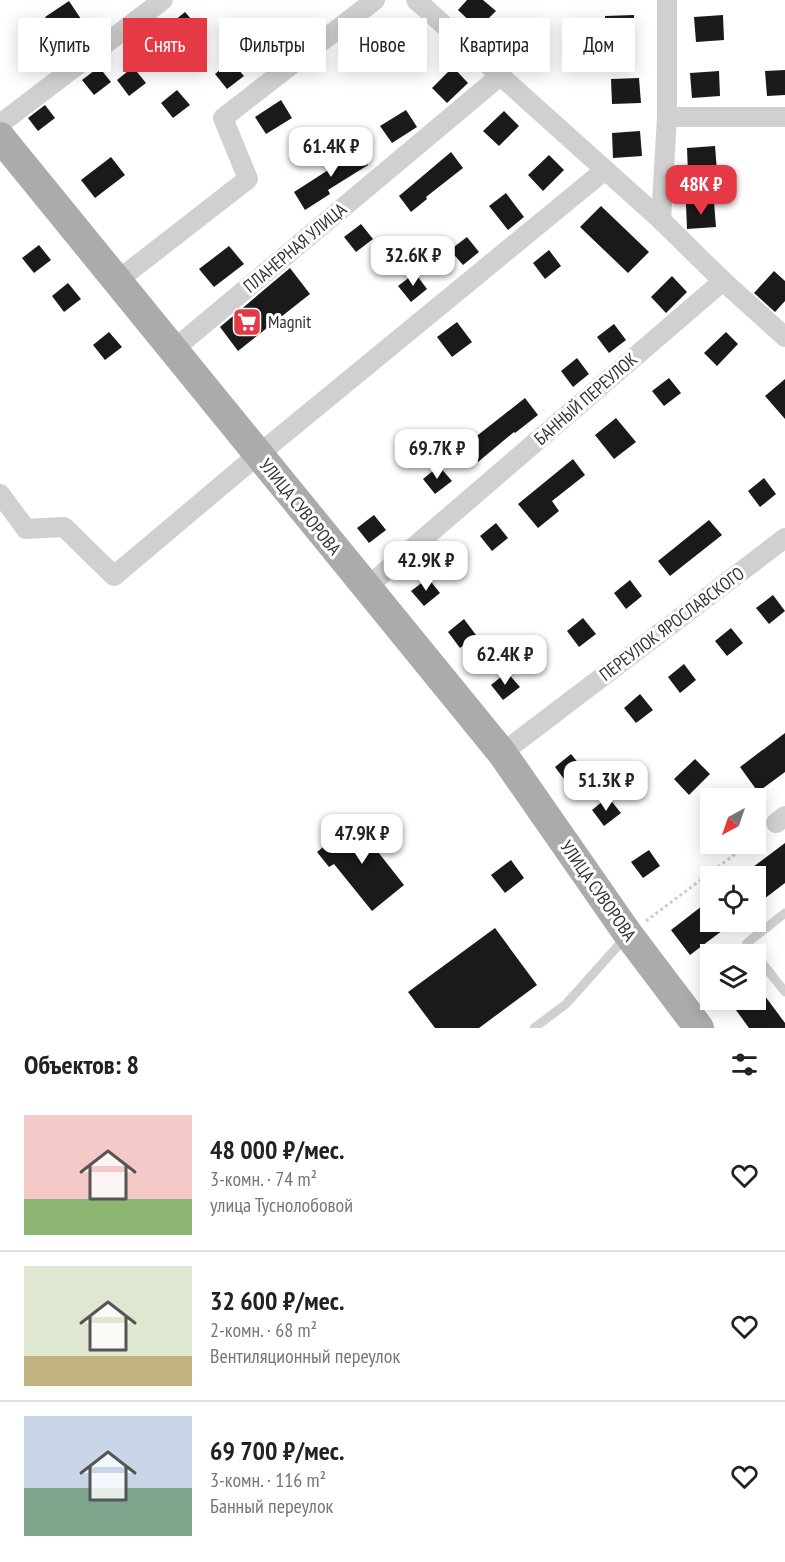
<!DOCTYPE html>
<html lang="ru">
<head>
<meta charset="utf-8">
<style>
	:root { --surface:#fff; --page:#f6f6f6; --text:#222; --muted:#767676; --line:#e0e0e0; --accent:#e63946 }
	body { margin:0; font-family:"PT Sans Narrow",sans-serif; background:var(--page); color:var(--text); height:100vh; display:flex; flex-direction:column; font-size:22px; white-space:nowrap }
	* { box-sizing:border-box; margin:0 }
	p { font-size:20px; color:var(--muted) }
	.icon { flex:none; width:33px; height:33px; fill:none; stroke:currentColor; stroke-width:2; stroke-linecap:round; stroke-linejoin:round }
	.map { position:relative; height:1028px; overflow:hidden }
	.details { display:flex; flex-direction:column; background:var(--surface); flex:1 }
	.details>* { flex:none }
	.banner { position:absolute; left:18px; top:18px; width:750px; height:54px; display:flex; gap:12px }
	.needle { width:39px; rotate:220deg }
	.tools { position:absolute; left:700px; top:788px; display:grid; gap:12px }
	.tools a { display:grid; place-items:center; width:66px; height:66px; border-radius:0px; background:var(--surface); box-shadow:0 3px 15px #0003; font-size:30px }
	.price { position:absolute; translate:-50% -51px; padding:0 14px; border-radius:12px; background:#fff; color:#222; font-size:20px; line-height:39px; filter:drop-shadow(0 2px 3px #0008) }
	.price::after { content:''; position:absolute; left:50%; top:36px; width:18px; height:14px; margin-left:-9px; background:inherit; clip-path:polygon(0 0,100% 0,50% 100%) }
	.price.on { background:var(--accent); color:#fff }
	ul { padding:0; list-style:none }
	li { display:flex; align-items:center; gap:18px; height:150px; padding:0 24px }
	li+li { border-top:2px solid var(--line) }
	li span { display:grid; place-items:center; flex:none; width:168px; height:120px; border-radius:0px; color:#555 }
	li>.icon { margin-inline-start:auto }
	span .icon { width:72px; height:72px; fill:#fffc; stroke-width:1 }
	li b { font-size:26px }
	h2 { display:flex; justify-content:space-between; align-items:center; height:72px; padding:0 24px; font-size:26px }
	.chip { padding:0 21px; border-radius:0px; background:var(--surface); box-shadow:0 3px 15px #0003; font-size:21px; line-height:54px }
	.chip.on { background:var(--accent); color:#fff }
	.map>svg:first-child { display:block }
	.building { fill:#1a1a1a }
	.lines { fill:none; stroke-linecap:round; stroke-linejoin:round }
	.path { stroke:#cdcdcd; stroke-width:3; stroke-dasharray:3 3; stroke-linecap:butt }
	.lane { stroke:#d0d0d0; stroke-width:9 }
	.street { stroke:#d0d0d0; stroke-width:20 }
	.primary { stroke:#ababab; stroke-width:30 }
	.labels { text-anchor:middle; stroke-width:6; stroke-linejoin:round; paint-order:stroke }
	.street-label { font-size:18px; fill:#333; stroke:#fff }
	.poi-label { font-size:18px; fill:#333; stroke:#fff; text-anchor:start }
</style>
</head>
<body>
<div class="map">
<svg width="785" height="1028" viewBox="0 0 785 1028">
	<rect width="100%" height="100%" fill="#fff"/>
	<g class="building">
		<path d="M467,0H483L496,11L478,29L458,10Z"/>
		<path d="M69,1L83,22L59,38L45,17Z"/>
		<path d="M185,12L198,27L181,40L169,25Z"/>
		<path d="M634,15L635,40L607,41L605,16Z"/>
		<path d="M723,15L724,40L696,42L694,17Z"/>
		<path d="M277,20L290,35L273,49L261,33Z"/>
		<path d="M397,22L413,37L391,58L376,42Z"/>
		<path d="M540,35L542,60L514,61L512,36Z"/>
		<path d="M231,61L244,76L227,89L215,74Z"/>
		<path d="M99,67L111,82L94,95L82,80Z"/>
		<path d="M133,67L146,83L129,96L117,80Z"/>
		<path d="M453,67L468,83L447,103L432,88Z"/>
		<path d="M785,70V95L767,96L765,71Z"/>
		<path d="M719,71L720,96L692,98L690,73Z"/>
		<path d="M639,78L641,103L612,104L611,79Z"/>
		<path d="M177,90L190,105L173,118L161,103Z"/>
		<path d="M281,100L292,118L266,134L255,117Z"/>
		<path d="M45,105L55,118L38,131L28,118Z"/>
		<path d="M406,110L417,127L392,143L380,126Z"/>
		<path d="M504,111L519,126L499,146L483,131Z"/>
		<path d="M640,131L642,156L613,158L612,133Z"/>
		<path d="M715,146L717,171L688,173L687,148Z"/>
		<path d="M356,147L368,165L328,190L330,194L305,210L294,192L333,167L331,163Z"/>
		<path d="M451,152L463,168L426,197L427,199L411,212L399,196Z"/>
		<path d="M549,155L564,170L543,191L528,175Z"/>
		<path d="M111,157L125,175L95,198L81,180Z"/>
		<path d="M506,193L524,217L508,230L489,206Z"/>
		<path d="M714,202L716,227L687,229L686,204Z"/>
		<path d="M601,206L649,252L628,273L580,227Z"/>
		<path d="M361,224L373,239L356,252L344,237Z"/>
		<path d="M467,237L479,252L463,265L450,250Z"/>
		<path d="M39,245L51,260L34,273L22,258Z"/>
		<path d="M229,246L244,264L214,287L199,269Z"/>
		<path d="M549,250L561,266L545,279L533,263Z"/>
		<path d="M290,268L310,294L238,351L220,327Z"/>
		<path d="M774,271L785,281V301L775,312L754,293Z"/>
		<path d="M415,273L427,289L411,302L398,286Z"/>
		<path d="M672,276L687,292L666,313L651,297Z"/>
		<path d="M68,283L81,299L64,312L52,296Z"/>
		<path d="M457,322L472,342L452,357L437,337Z"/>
		<path d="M614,324L626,340L609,353L597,337Z"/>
		<path d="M109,332L122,347L105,360L93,345Z"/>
		<path d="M726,332L738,344L717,366L704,353Z"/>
		<path d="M577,358L589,374L573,387L561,371Z"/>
		<path d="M669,378L681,393L664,406L652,391Z"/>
		<path d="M785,379V419L765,396Z"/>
		<path d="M525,398L538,415L515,433L514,432L478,462L464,446Z"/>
		<path d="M616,418L636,442L614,459L595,435Z"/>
		<path d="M573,459L585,475L552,501L559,511L538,528L518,504Z"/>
		<path d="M439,466L452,481L435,494L423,479Z"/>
		<path d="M764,478L776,494L760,507L748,491Z"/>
		<path d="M374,515L386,530L369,543L357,528Z"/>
		<path d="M709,520L722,535L670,576L658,561Z"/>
		<path d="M496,523L508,538L492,551L480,536Z"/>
		<path d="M428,578L440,593L424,606L411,591Z"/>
		<path d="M630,580L642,596L626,609L614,593Z"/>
		<path d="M773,595L785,611L769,624L756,608Z"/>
		<path d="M583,618L596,634L579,647L567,631Z"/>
		<path d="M464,619L476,635L460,648L448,632Z"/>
		<path d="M731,628L743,643L727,656L715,641Z"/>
		<path d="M684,664L696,680L680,693L668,677Z"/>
		<path d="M507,672L520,687L503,700L491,685Z"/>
		<path d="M640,694L653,710L636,723L624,708Z"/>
		<path d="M785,733V772L758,792L740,767Z"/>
		<path d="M571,754L584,770L567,783L555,767Z"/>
		<path d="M695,759L710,774L689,795L674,779Z"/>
		<path d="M608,797L621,813L604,826L592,810Z"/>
		<path d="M359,818L372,835L367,838L404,885L372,911L334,864L329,867L317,852Z"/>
		<path d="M785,843V883L756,905V876H741Z"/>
		<path d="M649,850L660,866L643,878L631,862Z"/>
		<path d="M511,860L524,878L505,893L491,875Z"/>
		<path d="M711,899V921H735L690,955L671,930Z"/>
		<path d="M495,928L537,985L479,1028H435L408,992Z"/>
		<path d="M756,984L785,1023V1028H749L728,999H756Z"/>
	</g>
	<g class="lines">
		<path class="path" d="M646,921L750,843"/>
		<g class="lane">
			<path d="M755,954L747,943L785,913"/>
			<path d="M756,955L785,992"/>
			<path d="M534,1028L566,1004L625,938"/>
		</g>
		<g class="street">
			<path d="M416,0L661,220L723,281L785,337"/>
			<path d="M667,117H785"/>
			<path d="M0,124L163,0"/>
			<path d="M661,220L667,117V0"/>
			<path d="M122,277L248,179L223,118L375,0"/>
			<path d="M173,350L500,76"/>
			<path d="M0,494L26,529L64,527L114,576L247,464L605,170"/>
			<path d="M366,588L723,281"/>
			<path d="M502,753L785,538"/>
			<path d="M776,823L785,816"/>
		</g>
		<path class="primary" d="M0,137L502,753L628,934L699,1028"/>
	</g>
	<defs>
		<g id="supermarket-square" transform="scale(1.5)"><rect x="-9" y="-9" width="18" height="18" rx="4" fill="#e63946" stroke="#fff"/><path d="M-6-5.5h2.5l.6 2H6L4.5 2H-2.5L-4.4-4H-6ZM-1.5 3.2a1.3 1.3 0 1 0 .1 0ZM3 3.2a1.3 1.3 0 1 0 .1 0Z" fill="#fff"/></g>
	</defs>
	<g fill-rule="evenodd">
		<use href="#supermarket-square" x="247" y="322"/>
	</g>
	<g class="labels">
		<g class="street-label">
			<text transform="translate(295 248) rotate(-40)" y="6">ПЛАНЕРНАЯ УЛИЦА</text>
			<text transform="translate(586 399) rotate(-41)" y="6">БАННЫЙ ПЕРЕУЛОК</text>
			<text transform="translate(300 507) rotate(51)" y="6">УЛИЦА СУВОРОВА</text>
			<text transform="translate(672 624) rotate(-37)" y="6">ПЕРЕУЛОК ЯРОСЛАВСКОГО</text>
			<text transform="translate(598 891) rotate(55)" y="6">УЛИЦА СУВОРОВА</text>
		</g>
		<g class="poi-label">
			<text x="268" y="328">Magnit</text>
		</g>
	</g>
</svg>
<div class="tools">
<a><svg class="needle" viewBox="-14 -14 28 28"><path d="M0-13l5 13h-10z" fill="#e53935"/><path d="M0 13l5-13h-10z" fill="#767676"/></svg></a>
<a><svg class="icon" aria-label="locate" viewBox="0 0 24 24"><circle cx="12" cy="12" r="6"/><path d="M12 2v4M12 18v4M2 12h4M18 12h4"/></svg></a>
<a><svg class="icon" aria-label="layers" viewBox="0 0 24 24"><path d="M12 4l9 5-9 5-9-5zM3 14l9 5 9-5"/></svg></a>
</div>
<b class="price" style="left:331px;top:178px">61.4K ₽</b>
<b class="price on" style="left:701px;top:216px">48K ₽</b>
<b class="price" style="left:413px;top:287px">32.6K ₽</b>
<b class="price" style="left:437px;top:480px">69.7K ₽</b>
<b class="price" style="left:426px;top:592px">42.9K ₽</b>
<b class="price" style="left:505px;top:686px">62.4K ₽</b>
<b class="price" style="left:606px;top:812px">51.3K ₽</b>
<b class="price" style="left:362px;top:865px">47.9K ₽</b>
<div class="banner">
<a class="chip">Купить</a>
<a class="chip on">Снять</a>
<a class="chip">Фильтры</a>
<a class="chip">Новое</a>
<a class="chip">Квартира</a>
<a class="chip">Дом</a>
</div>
</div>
<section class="details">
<h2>Объектов: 8<svg class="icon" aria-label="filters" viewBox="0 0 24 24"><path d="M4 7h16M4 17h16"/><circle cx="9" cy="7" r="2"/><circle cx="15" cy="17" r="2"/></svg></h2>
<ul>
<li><span style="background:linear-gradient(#f6c9c9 70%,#8fb573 0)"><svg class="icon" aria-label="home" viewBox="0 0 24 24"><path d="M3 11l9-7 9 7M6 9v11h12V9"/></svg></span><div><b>48 000 ₽/мес.</b><p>3-комн. · 74 m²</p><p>улица Туснолобовой</p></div><svg class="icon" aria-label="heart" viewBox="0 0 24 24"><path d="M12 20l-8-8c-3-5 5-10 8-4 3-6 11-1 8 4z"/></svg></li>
<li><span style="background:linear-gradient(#dfe7d0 75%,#c2b280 0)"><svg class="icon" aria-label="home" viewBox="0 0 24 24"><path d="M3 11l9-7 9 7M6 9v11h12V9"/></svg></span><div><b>32 600 ₽/мес.</b><p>2-комн. · 68 m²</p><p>Вентиляционный переулок</p></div><svg class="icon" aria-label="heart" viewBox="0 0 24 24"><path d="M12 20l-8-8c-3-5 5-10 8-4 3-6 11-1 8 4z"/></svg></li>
<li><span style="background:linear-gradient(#c9d6e8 60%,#7fa58c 0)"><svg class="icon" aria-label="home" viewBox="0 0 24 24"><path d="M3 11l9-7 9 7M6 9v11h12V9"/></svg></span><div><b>69 700 ₽/мес.</b><p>3-комн. · 116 m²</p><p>Банный переулок</p></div><svg class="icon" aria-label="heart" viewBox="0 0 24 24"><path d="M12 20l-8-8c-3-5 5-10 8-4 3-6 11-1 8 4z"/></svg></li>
</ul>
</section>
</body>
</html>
